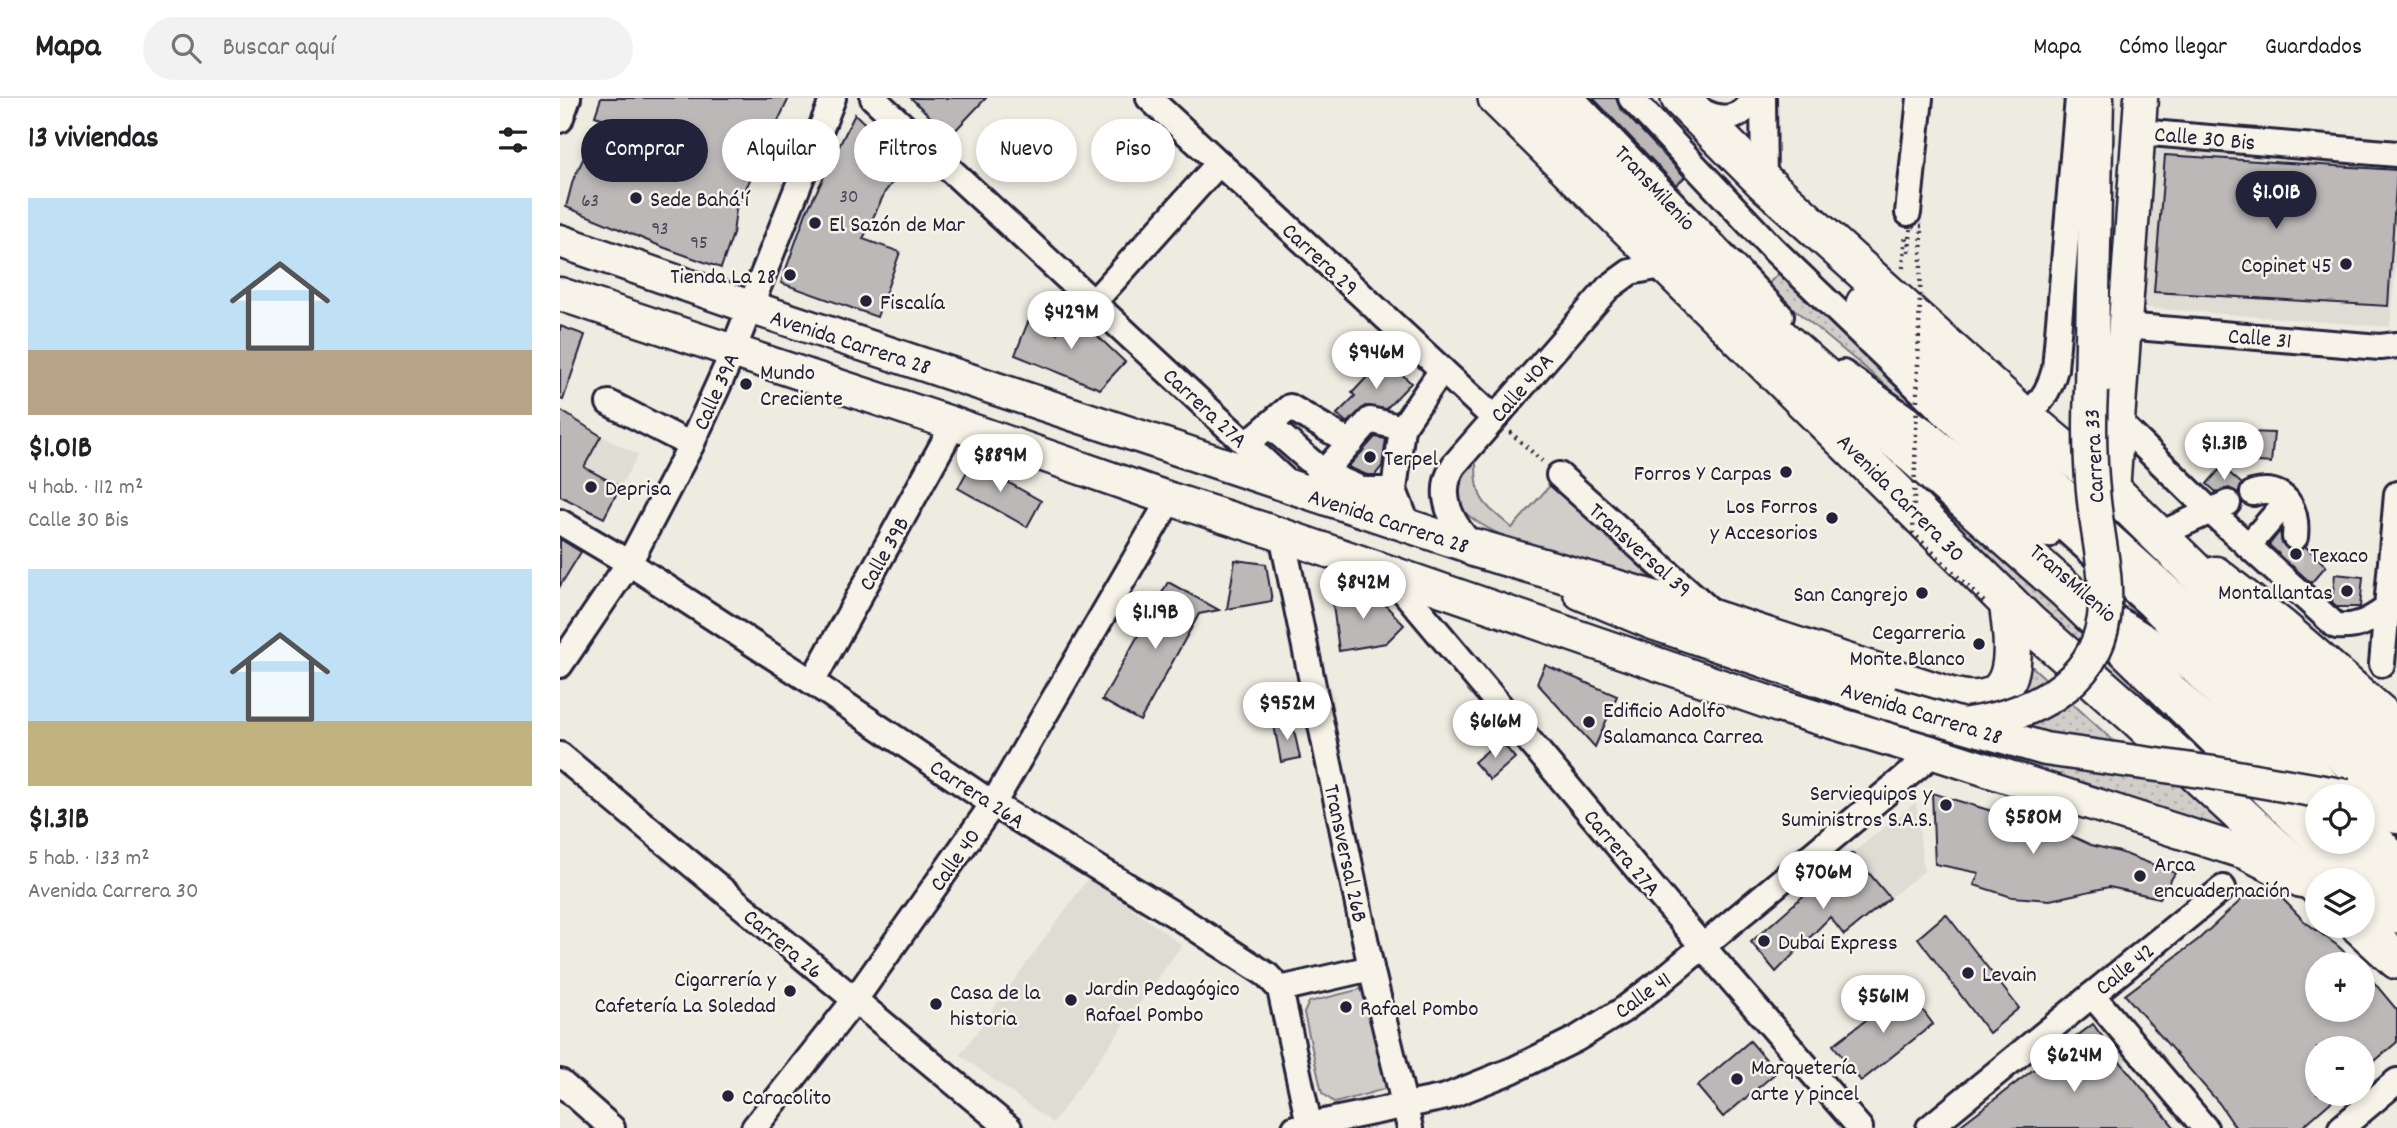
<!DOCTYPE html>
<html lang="es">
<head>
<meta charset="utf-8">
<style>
	:root { --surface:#fff; --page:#f2f2f2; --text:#202124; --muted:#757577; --line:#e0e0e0; --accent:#22223b }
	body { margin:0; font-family:Dekko,sans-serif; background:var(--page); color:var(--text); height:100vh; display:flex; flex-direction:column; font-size:26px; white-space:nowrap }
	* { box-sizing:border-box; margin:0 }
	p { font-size:23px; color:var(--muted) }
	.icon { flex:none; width:38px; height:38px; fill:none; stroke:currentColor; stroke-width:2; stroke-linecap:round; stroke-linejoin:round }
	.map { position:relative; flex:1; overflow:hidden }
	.side { display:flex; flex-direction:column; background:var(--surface); width:560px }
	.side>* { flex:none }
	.guide { position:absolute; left:21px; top:21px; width:665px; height:63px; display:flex; gap:14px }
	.tools { position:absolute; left:1745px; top:686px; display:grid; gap:14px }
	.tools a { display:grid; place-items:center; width:70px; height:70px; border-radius:50%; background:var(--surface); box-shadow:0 4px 10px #0003; font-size:35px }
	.price { position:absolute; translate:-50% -60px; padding:0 16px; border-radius:24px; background:#fff; color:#222; font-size:23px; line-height:46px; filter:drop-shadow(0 2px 4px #0008) }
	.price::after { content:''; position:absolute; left:50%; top:42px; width:21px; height:16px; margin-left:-10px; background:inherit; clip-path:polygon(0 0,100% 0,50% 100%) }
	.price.current { background:var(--accent); color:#fff }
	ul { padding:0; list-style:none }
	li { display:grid; align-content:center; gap:14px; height:371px; padding:0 28px }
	li span { display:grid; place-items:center; height:217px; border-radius:0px; color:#555 }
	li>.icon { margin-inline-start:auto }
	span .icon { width:126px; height:126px; fill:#fffc; stroke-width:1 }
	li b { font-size:30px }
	h2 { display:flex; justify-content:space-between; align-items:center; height:84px; padding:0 28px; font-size:30px }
	.tag { padding:0 24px; border-radius:32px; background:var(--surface); box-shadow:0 4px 10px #0003; font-size:24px; line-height:63px }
	.tag.current { background:var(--accent); color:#fff }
	header { display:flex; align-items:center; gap:42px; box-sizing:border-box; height:98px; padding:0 35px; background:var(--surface); border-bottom:2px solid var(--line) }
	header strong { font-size:33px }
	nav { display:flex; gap:38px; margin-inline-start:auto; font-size:24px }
	.search { width:490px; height:63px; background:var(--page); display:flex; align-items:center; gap:18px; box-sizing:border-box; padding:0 24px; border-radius:38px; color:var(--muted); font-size:26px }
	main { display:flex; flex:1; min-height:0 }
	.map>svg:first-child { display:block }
	.built { fill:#dfdcd4 }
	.grass { fill:url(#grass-dots); stroke:#7a7882; stroke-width:2 }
	.park { fill:#d1cdc9; stroke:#7a7882; stroke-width:2 }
	.building { fill:#bbb8b7; stroke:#22223b; stroke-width:2 }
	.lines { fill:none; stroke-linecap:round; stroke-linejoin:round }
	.minor-tunnel { stroke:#c5c3c0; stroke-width:24; stroke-dasharray:24 12; stroke-linecap:butt }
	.minor-casing { stroke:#22223b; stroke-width:30 }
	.major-casing { stroke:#22223b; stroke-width:37 }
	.highway-casing { stroke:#22223b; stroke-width:42 }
	.path { stroke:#22223b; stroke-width:4.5; stroke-dasharray:2 5; stroke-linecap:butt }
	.minor { stroke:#f7f3e8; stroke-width:24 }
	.major { stroke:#f7f3e8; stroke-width:32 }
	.highway { stroke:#f7f3e8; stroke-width:37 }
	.major-bridge-casing { stroke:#22223b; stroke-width:37; stroke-linecap:butt }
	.path-bridge { stroke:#22223b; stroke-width:4.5; stroke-dasharray:2 5; stroke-linecap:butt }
	.major-bridge { stroke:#f7f3e8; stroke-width:32 }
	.poi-dot { fill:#22223b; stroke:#f7f3e8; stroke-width:2.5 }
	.labels { text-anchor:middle; stroke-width:5; stroke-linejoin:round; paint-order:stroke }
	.number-label { font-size:19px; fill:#48485a }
	.street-label { font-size:23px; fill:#22223b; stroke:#f7f3e8 }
	.poi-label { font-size:23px; fill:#22223b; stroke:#f7f3e8; text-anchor:start }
</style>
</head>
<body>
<header>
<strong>Mapa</strong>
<div class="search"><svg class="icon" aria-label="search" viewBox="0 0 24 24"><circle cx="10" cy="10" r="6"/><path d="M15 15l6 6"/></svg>Buscar aquí</div>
<nav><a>Mapa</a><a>Cómo llegar</a><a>Guardados</a></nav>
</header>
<main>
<section class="side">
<h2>13 viviendas<svg class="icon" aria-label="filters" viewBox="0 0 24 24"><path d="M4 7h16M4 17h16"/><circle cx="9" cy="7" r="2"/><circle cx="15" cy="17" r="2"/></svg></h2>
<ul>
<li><span style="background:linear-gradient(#bfe0f5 70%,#b9a48a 0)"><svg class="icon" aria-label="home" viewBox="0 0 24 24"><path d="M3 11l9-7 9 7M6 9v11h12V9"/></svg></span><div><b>$1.01B</b><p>4 hab. · 112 m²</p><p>Calle 30 Bis</p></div></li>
<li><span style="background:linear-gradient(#bfe0f5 70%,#c2b280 0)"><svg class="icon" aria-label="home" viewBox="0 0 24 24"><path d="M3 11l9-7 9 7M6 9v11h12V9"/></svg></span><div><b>$1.31B</b><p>5 hab. · 133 m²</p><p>Avenida Carrera 30</p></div></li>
</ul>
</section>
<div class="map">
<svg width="1837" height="1030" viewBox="0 0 1837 1030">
	<defs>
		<pattern id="grass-dots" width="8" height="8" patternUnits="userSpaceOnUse" patternTransform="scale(1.75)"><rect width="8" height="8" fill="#d1cdc9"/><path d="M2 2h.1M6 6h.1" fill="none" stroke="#b3b0ae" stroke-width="1.8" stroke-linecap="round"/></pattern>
	</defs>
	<rect width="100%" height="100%" fill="#eeebe1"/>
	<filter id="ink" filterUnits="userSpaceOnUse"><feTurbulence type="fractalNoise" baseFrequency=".0143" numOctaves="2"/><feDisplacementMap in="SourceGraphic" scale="14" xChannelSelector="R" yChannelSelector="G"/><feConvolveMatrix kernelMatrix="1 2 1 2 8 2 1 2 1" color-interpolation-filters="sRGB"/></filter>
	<g filter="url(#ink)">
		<g class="built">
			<path d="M1590,49L1837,68V149L1830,229L1576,209Z"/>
			<path d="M41,338L78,357L60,389L25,369Z"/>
			<path d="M1356,704L1364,773L1330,800L1292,755Z"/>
			<path d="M529,779L622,847L493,1025L400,957Z"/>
		</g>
		<g class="grass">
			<path d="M1221,173L1352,291L1351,308L1206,188Z"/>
			<path d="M1325,344L1704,701L1698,710L1494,526L1320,351Z"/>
			<path d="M1465,562L1559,648L1586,651L1680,738L1424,655L1433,612Z"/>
		</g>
		<g class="park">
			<path d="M909,358L916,365C916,405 924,405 952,430L995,382L1103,492C1065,480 910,440 898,404C892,387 901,373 909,358Z"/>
			<path d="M801,891L810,900L830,980L825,991L775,1005L762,995L744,915L749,904Z"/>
		</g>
		<g class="building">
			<path d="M41,0H229L176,111L173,136L161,170L105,150L6,109L13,82L26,55L109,84L119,45L35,18Z"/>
			<path d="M351,0H426L390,38Z"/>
			<path d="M1033,0H1056L1060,10L1125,79L1116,87Z"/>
			<path d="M295,16L347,66L325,94L303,141L340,154L317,219L221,185L246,115Z"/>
			<path d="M1605,57L1837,72L1828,208L1594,194Z"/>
			<path d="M508,210L565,264L540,291L455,257L468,224L497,236Z"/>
			<path d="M0,228L25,237L3,302L0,301Z"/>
			<path d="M825,260L851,285L826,311L805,308L787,325L777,316L795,298L792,295Z"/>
			<path d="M0,312L41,338L24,369L60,389L44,420L0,398Z"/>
			<path d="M1688,334L1714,335L1711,365L1686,363Z"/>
			<path d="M815,339L826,341L822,368L815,377H807L788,369Z"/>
			<path d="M412,364L481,403L467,429L398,390Z"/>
			<path d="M1659,372H1666L1682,386L1678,395L1669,390L1656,394L1647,386Z"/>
			<path d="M1720,433L1722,445L1727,451L1735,454L1746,449L1766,468L1751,485L1709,447Z"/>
			<path d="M0,441L21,454L0,488Z"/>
			<path d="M675,462L706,466L712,503L667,511Z"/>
			<path d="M1775,476L1803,479L1800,509H1777L1772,504Z"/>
			<path d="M608,484L659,512L639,516L580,623L542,602Z"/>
			<path d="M814,495L844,527L826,545L779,553L772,499Z"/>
			<path d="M985,567L1057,598L1035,649L977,585Z"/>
			<path d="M732,623L740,660L721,664L714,627Z"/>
			<path d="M940,642L955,660L930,682L914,664Z"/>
			<path d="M1372,695L1505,735L1531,747L1560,754L1615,775L1600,800L1549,789L1490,802L1452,799L1414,787L1419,775L1375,766Z"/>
			<path d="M1292,755L1330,800L1284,837L1270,819L1216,874L1191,844Z"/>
			<path d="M1694,790L1718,796L1744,823L1778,848L1797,866H1757V912H1802V870L1837,912V944L1802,974V950H1757V996H1780L1741,1030H1676L1659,1005L1565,897L1639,841Z"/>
			<path d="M1386,816L1459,910L1429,935L1358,840Z"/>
			<path d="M1347,891L1373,926L1301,983L1273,947Z"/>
			<path d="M1533,926L1562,966L1615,1030H1397Z"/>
			<path d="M1190,943L1217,974L1163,1019L1137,988Z"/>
		</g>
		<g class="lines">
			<path class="minor-tunnel" d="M1730,466L1735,439"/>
			<g class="minor-casing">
				<g id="minor">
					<path d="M313,0L728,385"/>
					<path d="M589,0L934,320"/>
					<path d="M1012,0L1221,218"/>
					<path d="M1071,0L1213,151L1498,425L1587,505L1781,698"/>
					<path d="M1203,0L1204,84"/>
					<path d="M1138,11C1160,24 1180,24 1193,0"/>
					<path d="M0,22L8,0"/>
					<path d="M1579,34L1837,56"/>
					<path d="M1348,115L1360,0"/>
					<path d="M533,205L659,65"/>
					<path d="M1564,228L1820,249L1837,247"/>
					<path d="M1283,275L1368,335L1487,437"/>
					<path d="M49,305L131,347"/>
					<path d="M1557,322L1649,412L1776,528C1797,530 1809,523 1826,511"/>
					<path d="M1453,324C1476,314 1489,295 1495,271L1518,0"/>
					<path d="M709,327L764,375L804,392H834"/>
					<path d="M842,330L882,272"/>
					<path d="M696,338L730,309L791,345"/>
					<path d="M999,377L1153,515"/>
					<path d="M746,394L810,322L842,330L834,392L848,428"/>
					<path d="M1693,395C1724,386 1738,410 1735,439"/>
					<path d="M0,424L69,465L252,584L433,706L615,817L707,877L720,891L749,1026"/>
					<path d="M1605,434L1668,405"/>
					<path d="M722,437L811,870L850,1030"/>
					<path d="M1688,448L1727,403"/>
					<path d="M915,450C892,428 875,396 894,367L1048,190L1070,174L1107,167"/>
					<path d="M829,476L1143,849L1300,1030"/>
					<path d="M1546,514L1611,555L1633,573L1754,697"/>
					<path d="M1822,566L1837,396"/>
					<path d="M0,567L69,465L131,347L166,270L273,0"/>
					<path d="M252,584L394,326"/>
					<path d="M0,657L449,1030"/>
					<path d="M1802,721L1837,758"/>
					<path d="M1800,744L1837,783"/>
					<path d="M720,891L811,870"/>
					<path d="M1532,897L1645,1030"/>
					<path d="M0,984L52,1030"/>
					<path d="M194,1030L294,903L433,706L610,401"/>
					<path d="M735,1030L886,999L953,972L1016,941L1063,912L1105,880L1374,655"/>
					<path d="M1369,1030L1663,790"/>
					<path d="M1781,1030L1837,983"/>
				</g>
			</g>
			<g class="major-casing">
				<g id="major">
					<path d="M0,143L190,209L915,450L937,459"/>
					<path d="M0,196L394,326L610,401L722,437L1219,608L1374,655L1686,755L1741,783"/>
					<path d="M1531,292L1537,0"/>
					<path d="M1569,406L1553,393L1581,0"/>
					<path d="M1656,475L1723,528L1837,627"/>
					<path d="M1020,495L1090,524L1330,606"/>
					<path d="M1802,702L1830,713L1837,719"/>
				</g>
			</g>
			<g class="highway-casing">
				<g id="highway">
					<path d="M937,0L1469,525L1577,620L1757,788"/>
					<path d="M976,0L1180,204L1507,493L1757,738"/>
					<path d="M1120,0L1204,84L1465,319L1553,393L1710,547L1837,665"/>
					<path d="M1305,206L1542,439L1837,706"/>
					<path d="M915,450L1098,503L1389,598C1463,618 1455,553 1448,504"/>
					<path d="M1763,744L1802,782"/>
					<path d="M1802,783L1837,816"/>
					<path d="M1800,828L1837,862"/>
				</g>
			</g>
			<g class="path">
				<path d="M1343,170L1346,137"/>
				<path d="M950,334L982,363"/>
			</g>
			<use href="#minor" class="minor"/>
			<use href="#major" class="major"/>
			<use href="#highway" class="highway"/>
			<g class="major-bridge-casing">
				<g id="major-bridge">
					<path d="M1330,606L1485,651L1654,675L1787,698"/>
					<path d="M1408,626C1469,617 1534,589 1544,520C1549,482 1538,441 1534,403C1530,366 1529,329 1531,292"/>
				</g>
			</g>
			<path class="path-bridge" d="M1349,154L1351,128H1362L1353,435L1426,506"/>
			<use href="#major-bridge" class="major-bridge"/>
		</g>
	</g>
	<g class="poi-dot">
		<circle cx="76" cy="100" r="7"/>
		<circle cx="255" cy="125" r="7"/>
		<circle cx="1786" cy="166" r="7"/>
		<circle cx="230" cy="177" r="7"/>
		<circle cx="306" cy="203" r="7"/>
		<circle cx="186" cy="286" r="7"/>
		<circle cx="810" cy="359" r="7"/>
		<circle cx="1226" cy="374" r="7"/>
		<circle cx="31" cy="389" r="7"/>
		<circle cx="1272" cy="420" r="7"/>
		<circle cx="1736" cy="456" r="7"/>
		<circle cx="1787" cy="493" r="7"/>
		<circle cx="1362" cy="495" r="7"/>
		<circle cx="1419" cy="546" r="7"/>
		<circle cx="1029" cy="624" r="7"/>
		<circle cx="1386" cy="707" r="7"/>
		<circle cx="1580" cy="778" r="7"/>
		<circle cx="1204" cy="843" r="7"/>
		<circle cx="1408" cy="875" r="7"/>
		<circle cx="230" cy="893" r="7"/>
		<circle cx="511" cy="902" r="7"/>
		<circle cx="376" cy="906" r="7"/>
		<circle cx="786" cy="909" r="7"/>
		<circle cx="1177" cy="981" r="7"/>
		<circle cx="168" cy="998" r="7"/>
	</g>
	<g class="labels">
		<g class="number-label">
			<text x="289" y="104">30</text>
			<text x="30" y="108">63</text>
			<text x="100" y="136">93</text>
			<text x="139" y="150">95</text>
		</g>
		<g class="street-label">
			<text transform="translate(1645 39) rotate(5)" y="8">Calle 30 Bis</text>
			<text transform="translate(1096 89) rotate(47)" y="8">TransMilenio</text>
			<text transform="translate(761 160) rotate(43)" y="8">Carrera 29</text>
			<text transform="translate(1700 239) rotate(5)" y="8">Calle 31</text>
			<text transform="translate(291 243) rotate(18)" y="8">Avenida Carrera 28</text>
			<text transform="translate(961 289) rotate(-49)" y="8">Calle 40A</text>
			<text transform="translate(155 293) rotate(-66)" y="8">Calle 39A</text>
			<text transform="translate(646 309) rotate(43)" y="8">Carrera 27A</text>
			<text transform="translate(1533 358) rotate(-93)" y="8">Carrera 33</text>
			<text transform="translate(1342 399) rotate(45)" y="8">Avenida Carrera 30</text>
			<text transform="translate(829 422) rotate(18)" y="8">Avenida Carrera 28</text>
			<text transform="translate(1081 451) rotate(42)" y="8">Transversal 39</text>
			<text transform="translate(323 455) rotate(-61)" y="8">Calle 39B</text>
			<text transform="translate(1514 484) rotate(41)" y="8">TransMilenio</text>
			<text transform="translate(1362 614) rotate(17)" y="8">Avenida Carrera 28</text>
			<text transform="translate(418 695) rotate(33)" y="8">Carrera 26A</text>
			<text transform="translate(1063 754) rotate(50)" y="8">Carrera 27A</text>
			<text transform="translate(787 755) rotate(78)" y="8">Transversal 26B</text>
			<text transform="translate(394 761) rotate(-55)" y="8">Calle 40</text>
			<text transform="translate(224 845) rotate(40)" y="8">Carrera 26</text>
			<text transform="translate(1564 870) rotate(-39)" y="8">Calle 42</text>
			<text transform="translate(1082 896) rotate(-36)" y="8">Calle 41</text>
		</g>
		<g class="poi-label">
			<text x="90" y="108">Sede Bahá'í</text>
			<text x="269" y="133">El Sazón de Mar</text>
			<text x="1772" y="174" text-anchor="end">Copinet 45</text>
			<text x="216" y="185" text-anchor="end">Tienda La 28</text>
			<text x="320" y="211">Fiscalía</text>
			<text x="200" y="281">Mundo<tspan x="200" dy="26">Creciente</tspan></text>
			<text x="824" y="367">Terpel</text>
			<text x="1212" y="382" text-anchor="end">Forros Y Carpas</text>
			<text x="45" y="397">Deprisa</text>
			<text x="1258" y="415" text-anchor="end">Los Forros<tspan x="1258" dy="26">y Accesorios</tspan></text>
			<text x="1750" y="464">Texaco</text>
			<text x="1773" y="501" text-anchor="end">Montallantas</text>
			<text x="1348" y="503" text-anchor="end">San Cangrejo</text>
			<text x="1405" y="541" text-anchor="end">Cegarreria<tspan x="1405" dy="26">Monte Blanco</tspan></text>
			<text x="1043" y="619">Edificio Adolfo<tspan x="1043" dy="26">Salamanca Carrea</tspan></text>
			<text x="1372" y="702" text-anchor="end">Serviequipos y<tspan x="1372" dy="26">Suministros S.A.S.</tspan></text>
			<text x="1594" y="773">Arca<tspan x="1594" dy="26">encuadernación</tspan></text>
			<text x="1218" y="851">Dubai Express</text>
			<text x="1422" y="883">Levain</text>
			<text x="216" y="888" text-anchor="end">Cigarrería y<tspan x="216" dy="26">Cafetería La Soledad</tspan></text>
			<text x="525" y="897">Jardin Pedagógico<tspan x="525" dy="26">Rafael Pombo</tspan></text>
			<text x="390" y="901">Casa de la<tspan x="390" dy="26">historia</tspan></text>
			<text x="800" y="917">Rafael Pombo</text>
			<text x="1191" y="976">Marquetería<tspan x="1191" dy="26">arte y pincel</tspan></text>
			<text x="182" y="1006">Caracolito</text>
		</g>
	</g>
</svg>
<div class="tools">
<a><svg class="icon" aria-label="locate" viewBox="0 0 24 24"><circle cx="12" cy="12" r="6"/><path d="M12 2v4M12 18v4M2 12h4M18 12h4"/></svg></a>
<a><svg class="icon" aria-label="layers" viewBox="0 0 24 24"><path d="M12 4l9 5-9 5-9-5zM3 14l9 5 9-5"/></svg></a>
<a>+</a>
<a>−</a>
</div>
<b class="price current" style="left:1716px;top:133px">$1.01B</b>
<b class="price" style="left:511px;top:253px">$429M</b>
<b class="price" style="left:816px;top:293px">$946M</b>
<b class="price" style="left:1664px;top:384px">$1.31B</b>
<b class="price" style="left:440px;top:396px">$889M</b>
<b class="price" style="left:803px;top:523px">$842M</b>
<b class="price" style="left:595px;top:553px">$1.19B</b>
<b class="price" style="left:727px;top:644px">$952M</b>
<b class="price" style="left:935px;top:662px">$616M</b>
<b class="price" style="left:1473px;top:758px">$580M</b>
<b class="price" style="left:1263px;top:813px">$706M</b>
<b class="price" style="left:1323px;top:937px">$561M</b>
<b class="price" style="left:1514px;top:996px">$624M</b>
<div class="guide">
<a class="tag current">Comprar</a>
<a class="tag">Alquilar</a>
<a class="tag">Filtros</a>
<a class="tag">Nuevo</a>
<a class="tag">Piso</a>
</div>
</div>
</main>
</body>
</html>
